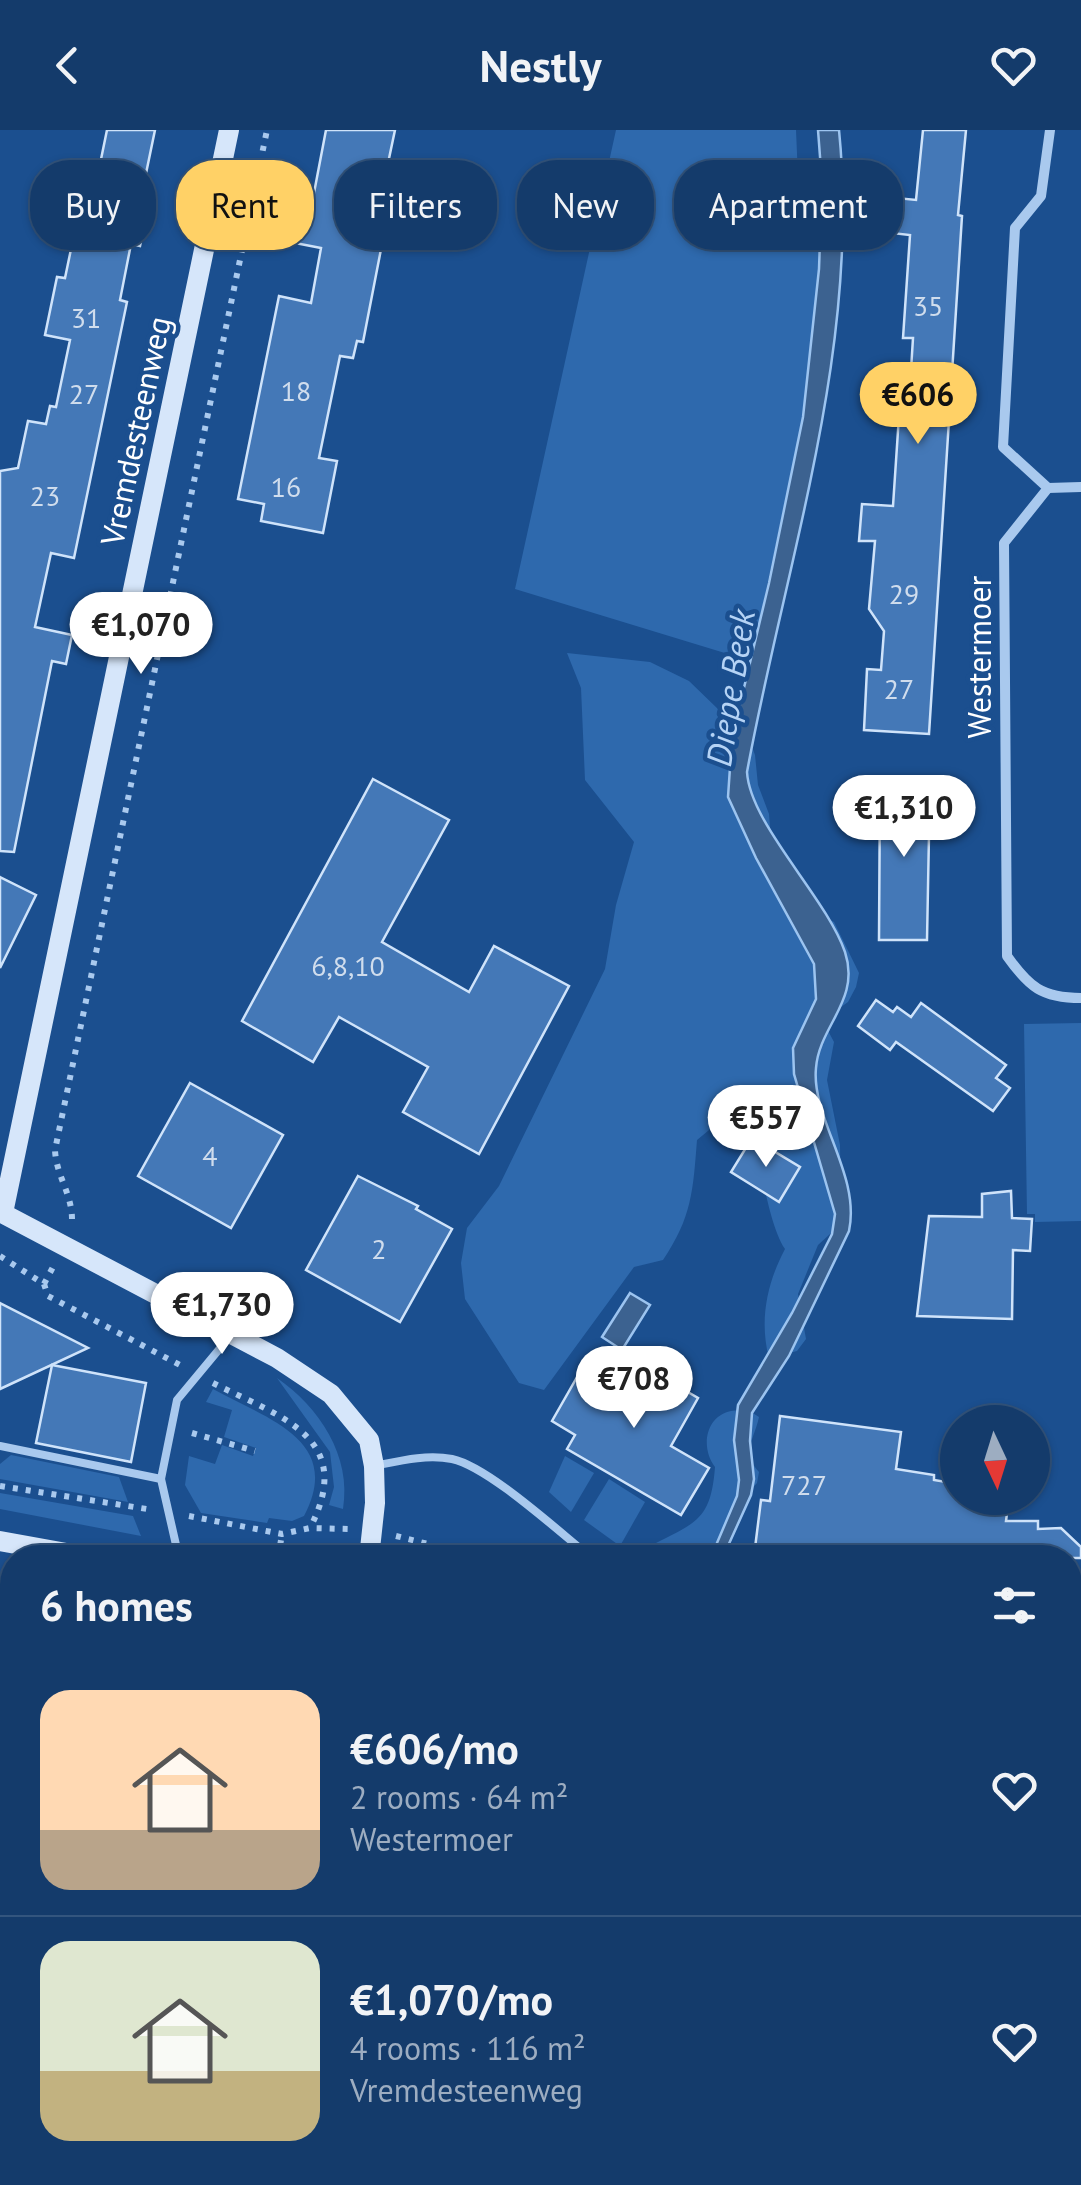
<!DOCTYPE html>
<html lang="en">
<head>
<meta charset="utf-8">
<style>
	:root { --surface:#143b6b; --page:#1d4271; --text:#f1f3f6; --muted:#9dadc1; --line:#33557e; --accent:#ffd166 }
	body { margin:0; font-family:"PT Sans",sans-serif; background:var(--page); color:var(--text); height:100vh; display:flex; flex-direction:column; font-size:38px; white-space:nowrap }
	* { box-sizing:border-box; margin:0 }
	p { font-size:32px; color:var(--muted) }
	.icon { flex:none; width:55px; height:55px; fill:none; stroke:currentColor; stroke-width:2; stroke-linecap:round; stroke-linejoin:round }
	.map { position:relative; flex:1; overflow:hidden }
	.details { position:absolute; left:0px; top:1415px; width:1082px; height:640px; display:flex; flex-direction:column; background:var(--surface); border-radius:40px 40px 0 0; box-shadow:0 2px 8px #0004,0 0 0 2px var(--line) }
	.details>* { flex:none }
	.guide { position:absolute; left:30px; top:30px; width:1022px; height:90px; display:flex; gap:20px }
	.needle { width:65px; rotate:176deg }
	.tools { position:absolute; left:940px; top:1275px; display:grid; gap:20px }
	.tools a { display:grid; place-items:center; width:110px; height:110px; border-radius:50%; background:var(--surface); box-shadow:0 2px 8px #0004,0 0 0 2px var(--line); font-size:50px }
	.price { position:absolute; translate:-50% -85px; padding:0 22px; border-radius:35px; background:#fff; color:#222; font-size:32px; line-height:65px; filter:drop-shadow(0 2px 5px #0008) }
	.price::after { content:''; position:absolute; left:50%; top:60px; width:30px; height:22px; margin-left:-15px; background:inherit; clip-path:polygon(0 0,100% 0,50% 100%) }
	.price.current { background:var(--accent); color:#111 }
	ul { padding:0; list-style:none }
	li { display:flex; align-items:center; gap:30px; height:250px; padding:0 40px }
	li+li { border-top:2px solid var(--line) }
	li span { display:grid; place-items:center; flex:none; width:280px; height:200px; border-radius:30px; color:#555 }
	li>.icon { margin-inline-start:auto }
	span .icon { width:120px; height:120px; fill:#fffc; stroke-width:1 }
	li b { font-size:42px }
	h2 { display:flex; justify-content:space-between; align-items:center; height:120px; padding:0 40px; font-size:42px }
	.pill { padding:0 35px; border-radius:40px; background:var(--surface); box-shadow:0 2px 8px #0004,0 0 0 2px var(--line); font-size:35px; line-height:90px }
	.pill.current { background:var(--accent); color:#111 }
	header { display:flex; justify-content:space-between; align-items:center; height:130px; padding:0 40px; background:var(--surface); font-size:45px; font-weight:700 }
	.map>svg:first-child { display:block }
	.green { fill:#2e69ad }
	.water { fill:#3c6290; stroke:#9cc4f0; stroke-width:2.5 }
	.building { fill:#4478b7; stroke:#cfe3fa; stroke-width:2.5 }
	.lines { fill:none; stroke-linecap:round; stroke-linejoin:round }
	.path { stroke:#a9c9ee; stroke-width:6; stroke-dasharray:5 8; stroke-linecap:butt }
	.lane { stroke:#a9c9ee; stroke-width:8 }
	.street { stroke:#a9c9ee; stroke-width:10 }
	.secondary { stroke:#d6e6fa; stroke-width:20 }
	.labels { text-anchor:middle; stroke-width:9; stroke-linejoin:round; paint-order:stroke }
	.number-label { font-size:28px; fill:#d0dded }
	.street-label { font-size:32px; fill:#fff; stroke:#1b4f8f }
	.water-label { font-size:35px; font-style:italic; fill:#b5d3f5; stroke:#1b4f8f }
</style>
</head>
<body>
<header><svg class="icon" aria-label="back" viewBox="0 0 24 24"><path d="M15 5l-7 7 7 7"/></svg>Nestly<svg class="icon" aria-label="heart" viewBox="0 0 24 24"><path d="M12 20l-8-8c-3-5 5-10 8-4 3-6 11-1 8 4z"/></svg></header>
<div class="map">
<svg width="1081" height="2055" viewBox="0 0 1081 2055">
	<rect width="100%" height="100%" fill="#1b4f8f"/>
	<g class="green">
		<path d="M616,0H796L798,47L822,53L819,139L803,287L751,531L515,459Z"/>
		<path d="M567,523L650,532L689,551L749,609L755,625L758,655L769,684L771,710L819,784L834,792L859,843L856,857L848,872L830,885L826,897L834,912L827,950L840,1015L841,1094L818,1115L798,1164L806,1209L797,1221L769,1228C759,1190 767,1153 785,1119C769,1094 764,1048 755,1018L727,1009L720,991L697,1010C693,1061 692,1087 663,1130L634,1137L544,1260L519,1253L465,1169L461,1133L467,1098L499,1056L605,839L616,775L634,712L585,650L581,558Z"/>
		<path d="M1081,893V1091L1035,1092V1084H1027L1024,894Z"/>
		<path d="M277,1248C319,1277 352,1326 343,1379L329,1375L334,1357L330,1322Z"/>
		<path d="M213,1259C267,1289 344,1310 304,1386L292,1391L269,1388L267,1393L201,1383L185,1355L189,1326L215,1334L222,1315L253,1326L256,1318L224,1307L232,1280L206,1272Z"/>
		<path d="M748,1280L759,1287C754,1310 741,1322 759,1342L757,1353L742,1370L715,1427L653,1428L656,1413C697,1392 711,1389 715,1337C701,1319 704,1287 731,1281C736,1280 742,1281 748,1280Z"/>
		<path d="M11,1325L119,1347L128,1372L0,1349V1334Z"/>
		<path d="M565,1326L594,1343L571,1382L549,1362Z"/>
		<path d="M609,1349L645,1372L620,1416L584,1390Z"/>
		<path d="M0,1363L133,1386L141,1406L0,1379Z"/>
	</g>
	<g class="water">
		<path d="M818,0H839C861,219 786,430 747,642C750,694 826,767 845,822C861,870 819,896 816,938C811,988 861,1045 849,1101L789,1226L752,1283L750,1311L754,1349L751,1365L723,1427H711L737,1366L739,1350L734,1310L738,1275L792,1183L832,1104L835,1084L794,944L793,918L816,869L814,834L756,728L728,667L732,608L769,453L803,287L819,139L822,53Z"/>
		<path d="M630,1163L650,1175L622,1220L602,1207Z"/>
	</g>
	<g class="building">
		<path d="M107,0H155L137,87L146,88L140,116L131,114L120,170L127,172L74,428L51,423L35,497L72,505L66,534L52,531L14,722L0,721V341L18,338L28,291L46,294L50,276L56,277L70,210L45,205L57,147L65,148L80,76L91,78Z"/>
		<path d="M326,0H395L379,76L389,78L363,212L357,211L353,228L340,226L319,328L337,331L323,403L261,391L264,374L238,369L279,166L311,173L321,118L290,112L298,70L308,72L310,62L314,63Z"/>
		<path d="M923,0H966L958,85L962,86L929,604L864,600L867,539L881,540L884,501L869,479L875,411H859L862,374L893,376L900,271L909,272L913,208H903L910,105L883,102L887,67L916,70Z"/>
		<path d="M373,649L449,690L382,812L469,862L494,816L569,856L479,1024L403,982L428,937L339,887L313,932L242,891Z"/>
		<path d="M880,652H930L927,810H879Z"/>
		<path d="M0,747L36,765L0,838Z"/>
		<path d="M876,870L893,882L897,877L911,887L921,873L1006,935L996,948L1010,958L993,981L896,912L890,920L858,896Z"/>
		<path d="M190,953L283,1005L231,1098L138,1046Z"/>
		<path d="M752,1008L800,1037L779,1072L731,1042Z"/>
		<path d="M358,1046L418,1076L416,1079L452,1099L400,1192L306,1140Z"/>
		<path d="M1011,1061L1012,1088L1032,1089L1030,1121L1013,1120L1012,1189L917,1186L929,1086L982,1087V1064Z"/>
		<path d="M0,1173L88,1218L0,1259Z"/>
		<path d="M624,1225L698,1268L671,1316L709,1338L681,1385L567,1319L575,1305L552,1291L584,1235L609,1250Z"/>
		<path d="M52,1235L146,1253L131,1332L36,1313Z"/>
		<path d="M780,1286L901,1302L896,1339L934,1345V1350L958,1354V1368H1009L1006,1391H1038V1399L1061,1398L1081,1417V1428H829L755,1418L761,1370L770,1371Z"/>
	</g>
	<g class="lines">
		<g class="path">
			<path d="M72,1089C72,1064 56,1045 55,1020L267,0"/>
			<path d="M0,1126L44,1154L48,1166L180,1235"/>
			<path d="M44,1154L53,1137"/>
			<path d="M213,1253C280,1287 357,1307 310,1398"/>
			<path d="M192,1303L255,1321"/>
			<path d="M0,1356L147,1379"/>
			<path d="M189,1386L282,1404L310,1398L349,1399"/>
			<path d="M396,1406L428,1414L448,1428"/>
			<path d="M278,1428L282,1404"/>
			<path d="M0,1463L12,1465"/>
			<path d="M1070,1502H1081"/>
			<path d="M1070,1634H1081"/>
		</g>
		<g class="lane">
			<path d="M0,1316L161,1349L179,1428"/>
			<path d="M374,1336C399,1331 426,1324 452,1329C489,1337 559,1402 592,1428"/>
			<path d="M161,1349L177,1270L231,1205"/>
		</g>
		<g class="street">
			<path d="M1050,0L1041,66L1015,98L1003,317L1048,358L1004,413L1007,826C1029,857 1042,868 1081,868"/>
			<path d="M1048,358L1081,357"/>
		</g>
		<g class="secondary">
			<path d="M0,1082L277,1228L331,1264L369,1310L374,1336L375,1373L369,1428"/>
			<path d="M3,1083L229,0"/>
			<path d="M0,1411L94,1428"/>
			<path d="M1070,1560L1081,1561"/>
			<path d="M951,2042L955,2055"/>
		</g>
	</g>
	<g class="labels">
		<g class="number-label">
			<text x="928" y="186">35</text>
			<text x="86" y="198">31</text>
			<text x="296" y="271">18</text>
			<text x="84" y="274">27</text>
			<text x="286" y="367">16</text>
			<text x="45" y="376">23</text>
			<text x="904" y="474">29</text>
			<text x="899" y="569">27</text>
			<text x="348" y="846">6,8,10</text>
			<text x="210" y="1036">4</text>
			<text x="379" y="1129">2</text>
			<text x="804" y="1365">727</text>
		</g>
		<g class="street-label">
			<text transform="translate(136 301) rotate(-78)" y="11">Vremdesteenweg</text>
			<text transform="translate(980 527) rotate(-90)" y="11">Westermoer</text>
		</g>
		<g class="water-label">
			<text transform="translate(731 558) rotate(-81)" y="12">Diepe Beek</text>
		</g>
	</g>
</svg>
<div class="tools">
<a><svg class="needle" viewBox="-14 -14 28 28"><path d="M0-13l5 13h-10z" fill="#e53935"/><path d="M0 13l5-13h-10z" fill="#9dadc1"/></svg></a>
</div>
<b class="price current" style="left:918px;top:317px">€606</b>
<b class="price" style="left:141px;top:547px">€1,070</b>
<b class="price" style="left:904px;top:730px">€1,310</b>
<b class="price" style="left:766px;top:1040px">€557</b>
<b class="price" style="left:222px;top:1227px">€1,730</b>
<b class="price" style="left:634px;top:1301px">€708</b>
<div class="guide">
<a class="pill">Buy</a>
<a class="pill current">Rent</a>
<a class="pill">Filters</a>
<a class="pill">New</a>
<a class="pill">Apartment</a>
</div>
<section class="details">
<h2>6 homes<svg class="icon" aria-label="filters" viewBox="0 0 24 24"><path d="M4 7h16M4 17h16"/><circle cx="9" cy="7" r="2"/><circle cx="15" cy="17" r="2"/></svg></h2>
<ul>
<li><span style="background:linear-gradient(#ffd9b3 70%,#b9a48a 0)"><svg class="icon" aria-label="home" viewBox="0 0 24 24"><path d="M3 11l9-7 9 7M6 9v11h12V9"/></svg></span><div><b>€606/mo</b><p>2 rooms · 64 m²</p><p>Westermoer</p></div><svg class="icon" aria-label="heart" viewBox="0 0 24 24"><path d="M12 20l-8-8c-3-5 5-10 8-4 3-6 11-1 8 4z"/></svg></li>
<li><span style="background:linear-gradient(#dfe7d0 65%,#c2b280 0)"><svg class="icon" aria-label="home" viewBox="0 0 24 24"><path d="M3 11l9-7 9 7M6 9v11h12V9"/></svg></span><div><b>€1,070/mo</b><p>4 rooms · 116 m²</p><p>Vremdesteenweg</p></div><svg class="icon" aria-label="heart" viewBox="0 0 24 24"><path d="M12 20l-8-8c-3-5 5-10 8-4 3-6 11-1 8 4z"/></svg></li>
</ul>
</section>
</div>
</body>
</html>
